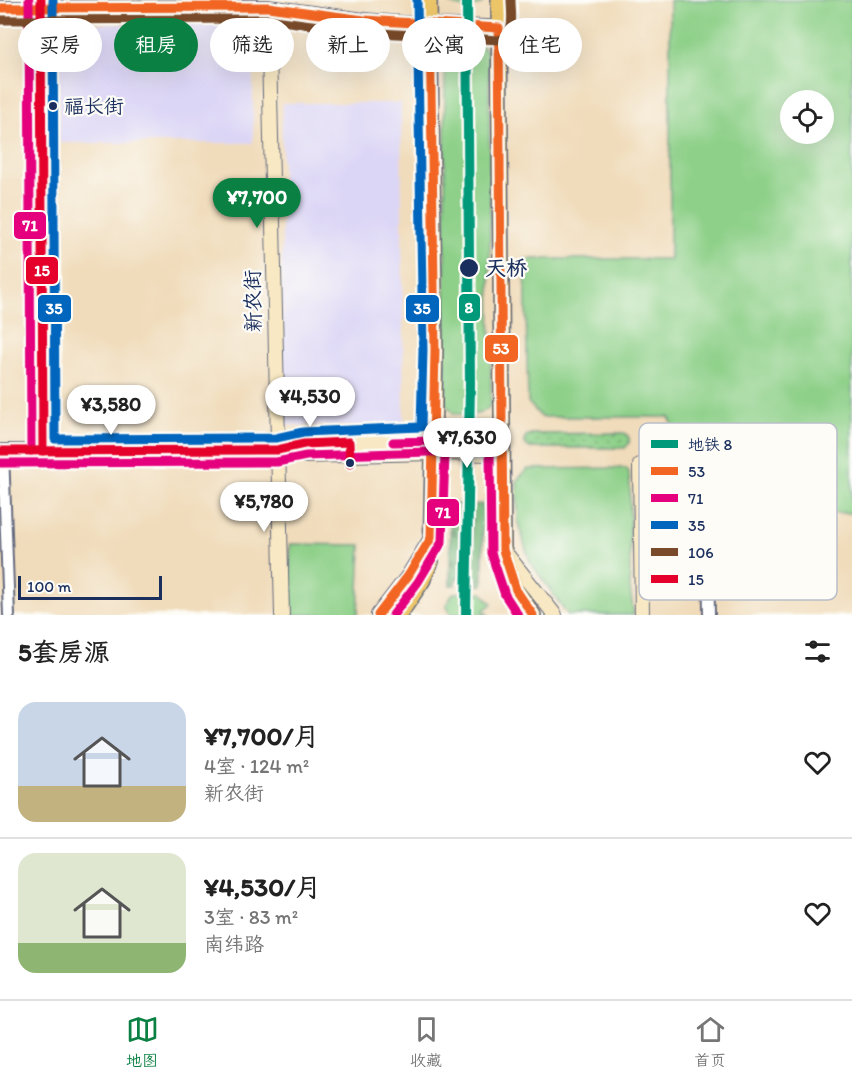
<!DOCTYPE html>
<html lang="zh">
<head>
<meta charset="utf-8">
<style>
	:root { --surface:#fff; --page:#f6f6f6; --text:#222; --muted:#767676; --line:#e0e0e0; --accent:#0b8043 }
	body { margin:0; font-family:Itim,"LXGW WenKai TC",sans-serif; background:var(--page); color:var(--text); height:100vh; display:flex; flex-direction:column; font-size:22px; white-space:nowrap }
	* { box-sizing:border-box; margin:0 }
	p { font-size:20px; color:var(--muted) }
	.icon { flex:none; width:33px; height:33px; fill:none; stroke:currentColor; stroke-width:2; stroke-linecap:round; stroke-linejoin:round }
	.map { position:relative; height:615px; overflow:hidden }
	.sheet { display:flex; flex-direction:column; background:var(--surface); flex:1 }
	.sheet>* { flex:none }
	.top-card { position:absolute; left:18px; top:18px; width:816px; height:54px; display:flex; gap:12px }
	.tools { position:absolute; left:780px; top:90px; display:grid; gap:12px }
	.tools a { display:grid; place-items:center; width:54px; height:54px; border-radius:50%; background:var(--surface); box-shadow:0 6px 24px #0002; font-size:30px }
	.scale { position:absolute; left:18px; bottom:15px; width:144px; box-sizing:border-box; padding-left:6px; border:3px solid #1b2f5e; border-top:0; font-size:16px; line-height:21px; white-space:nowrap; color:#1b2f5e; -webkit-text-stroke:4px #fdfcf7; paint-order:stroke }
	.price { position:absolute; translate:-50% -51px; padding:0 14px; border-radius:21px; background:#fff; color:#222; font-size:20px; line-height:39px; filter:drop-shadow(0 2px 3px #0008) }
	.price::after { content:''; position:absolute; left:50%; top:36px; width:18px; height:14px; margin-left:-9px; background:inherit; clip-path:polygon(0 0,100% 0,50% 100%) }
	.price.on { background:var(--accent); color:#fff }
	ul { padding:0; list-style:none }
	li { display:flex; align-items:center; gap:18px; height:150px; padding:0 18px }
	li+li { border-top:2px solid var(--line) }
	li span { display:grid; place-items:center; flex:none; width:168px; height:120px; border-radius:18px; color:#555 }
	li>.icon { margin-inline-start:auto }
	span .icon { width:72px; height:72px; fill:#fffc; stroke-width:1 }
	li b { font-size:26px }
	h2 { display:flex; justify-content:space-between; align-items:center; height:72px; padding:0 18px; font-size:26px }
	.chip { padding:0 21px; border-radius:27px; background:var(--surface); box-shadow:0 6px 24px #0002; font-size:21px; line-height:54px }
	.chip.on { background:var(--accent); color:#fff }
	.tab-bar { display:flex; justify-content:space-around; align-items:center; height:84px; border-top:2px solid var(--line); background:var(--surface); font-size:16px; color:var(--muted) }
	.tab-bar a { display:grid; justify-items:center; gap:3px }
	.tab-bar .on { color:var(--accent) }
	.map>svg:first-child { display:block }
	.built { fill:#dcd6f6 }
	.grass { fill:url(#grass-dots); stroke:#548074; stroke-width:1.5 }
	.forest { fill:url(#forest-firs); stroke:#46706a; stroke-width:1.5 }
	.park { fill:#8ed089; stroke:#548074; stroke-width:1.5; fill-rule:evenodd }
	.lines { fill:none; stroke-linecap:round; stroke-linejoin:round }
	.street-casing { stroke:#666b7e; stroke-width:14 }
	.secondary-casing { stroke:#666b7e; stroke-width:16 }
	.primary-casing { stroke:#666b7e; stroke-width:18 }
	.street { stroke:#fff; stroke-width:10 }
	.secondary { stroke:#f8e8c3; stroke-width:14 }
	.primary { stroke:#edc569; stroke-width:15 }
	.bus-1-casing { stroke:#fdfcf7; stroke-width:14 }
	.bus-2-casing { stroke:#fdfcf7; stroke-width:14 }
	.bus-3-casing { stroke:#fdfcf7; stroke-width:14 }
	.bus-4-casing { stroke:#fdfcf7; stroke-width:14 }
	.bus-5-casing { stroke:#fdfcf7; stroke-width:14 }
	.bus-1 { stroke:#f26522; stroke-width:9 }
	.bus-2 { stroke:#e5007d; stroke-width:9 }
	.bus-3 { stroke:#0065bd; stroke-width:9 }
	.bus-4 { stroke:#7a4b2a; stroke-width:9 }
	.bus-5 { stroke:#e4002b; stroke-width:9 }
	.metro-1-casing { stroke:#fdfcf7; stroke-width:15 }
	.metro-1 { stroke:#00997a; stroke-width:10 }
	.bus-dot { fill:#1b2f5e; stroke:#fdfcf7; stroke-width:2 }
	.labels { text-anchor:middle; stroke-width:4.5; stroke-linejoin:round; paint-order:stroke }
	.bus-label { font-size:20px; fill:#1b2f5e; stroke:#fdfcf7; text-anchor:start }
	.stop-label { font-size:21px; font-weight:bold; fill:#1b2f5e; stroke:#fdfcf7; text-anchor:start }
	.street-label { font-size:21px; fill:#1b2f5e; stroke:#fdfcf7 }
	.key { fill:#fdfcf7; stroke:#b9bec9; stroke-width:1.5 }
	.key-label { font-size:16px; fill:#1b2f5e }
	.line-badge { stroke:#fdfcf7; stroke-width:2 }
	.badge-label { font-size:16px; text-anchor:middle; font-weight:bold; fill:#fff }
</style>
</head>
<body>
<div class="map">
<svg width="852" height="615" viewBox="0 0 852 615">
	<defs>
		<pattern id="grass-dots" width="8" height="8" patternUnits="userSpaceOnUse" patternTransform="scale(1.5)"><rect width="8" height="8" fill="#8ed089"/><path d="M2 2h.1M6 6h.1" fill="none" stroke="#73a973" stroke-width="1.8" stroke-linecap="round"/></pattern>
		<pattern id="forest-firs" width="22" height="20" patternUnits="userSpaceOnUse" patternTransform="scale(1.5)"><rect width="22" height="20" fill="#72b275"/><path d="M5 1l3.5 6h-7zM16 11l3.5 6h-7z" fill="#5d9163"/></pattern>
	</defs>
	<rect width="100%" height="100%" fill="#fdfcf7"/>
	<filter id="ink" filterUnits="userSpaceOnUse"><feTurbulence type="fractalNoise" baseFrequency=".0167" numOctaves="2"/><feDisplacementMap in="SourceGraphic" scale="12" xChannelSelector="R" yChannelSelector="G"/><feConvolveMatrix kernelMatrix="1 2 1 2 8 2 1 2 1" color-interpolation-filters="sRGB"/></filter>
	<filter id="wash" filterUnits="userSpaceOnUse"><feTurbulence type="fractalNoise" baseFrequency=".008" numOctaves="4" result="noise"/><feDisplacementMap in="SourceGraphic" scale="24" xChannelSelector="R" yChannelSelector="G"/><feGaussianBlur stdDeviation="1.35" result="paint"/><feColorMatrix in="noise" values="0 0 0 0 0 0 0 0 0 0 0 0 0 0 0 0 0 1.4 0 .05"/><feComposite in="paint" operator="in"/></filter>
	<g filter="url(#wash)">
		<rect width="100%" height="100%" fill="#f0dbba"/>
		<g class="built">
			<path d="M58,24H253V143H59Z"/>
			<path d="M282,103H401L404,427L282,425Z"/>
		</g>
		<path class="grass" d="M624,433C631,437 631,443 625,448H530L526,445L524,441L526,436L531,434Z"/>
		<g class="forest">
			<path d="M450,503L461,504V578H456L455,585H450Z"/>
			<path d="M483,504V585H478V579H472L471,505Z"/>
		</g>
		<g class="park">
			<path d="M446,0H485C476,11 454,9 446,0Z"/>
			<path d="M670,0H852V513L674,510L673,425L669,417H541L528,402L525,259H670ZM790,100H824V134H790Z"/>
			<path d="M454,43C469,43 482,40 489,55L491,404C483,418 467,414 454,414L445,404V54L448,46Z"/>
			<path d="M626,468L629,472L630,484V588L634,615H568L530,562L518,523L517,480L528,469Z"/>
			<path d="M290,544L361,545L358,615H291Z"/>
			<path d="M453,593H482L492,604L484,610L488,615H452L446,606Z"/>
		</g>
	</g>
	<g filter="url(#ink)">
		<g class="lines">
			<g class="street-casing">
				<g id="street">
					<path d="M3,451L9,615"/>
					<path d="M640,475C659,475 697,469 707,486L709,615"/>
				</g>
			</g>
			<g class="secondary-casing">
				<g id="secondary">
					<path d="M41,1L43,451"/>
					<path d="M268,7L282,615"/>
					<path d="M0,8L268,7L364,20L430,25L516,28"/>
					<path d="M0,451L277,450L304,444L349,442L502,438"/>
					<path d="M282,451L304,456L433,453L502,454"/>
					<path d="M640,465L642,615"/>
					<path d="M504,551L555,615"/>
					<path d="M378,615L408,576L431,538"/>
				</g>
			</g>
			<g class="primary-casing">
				<g id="primary">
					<path d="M499,0L503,550L516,590L533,615"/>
					<path d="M399,615L422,581L431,561L435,350L429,0"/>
				</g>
			</g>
			<use href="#street" class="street"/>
			<use href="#secondary" class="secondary"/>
			<use href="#primary" class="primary"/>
			<g class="bus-1-casing">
				<g id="bus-1">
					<path d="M0,8L268,7L364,20L499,28L503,550L516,590L533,615"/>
					<path d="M378,615L408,576L431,538L435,350L430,25"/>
				</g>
			</g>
			<g class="bus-2-casing">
				<g id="bus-2">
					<path d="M29,0L31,451"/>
					<path d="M393,442L434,441L442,445L445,453L442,542L418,582L393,615"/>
					<path d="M0,463L277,462L306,456L490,450L491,553L505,595L518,615"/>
				</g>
			</g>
			<g class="bus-3-casing">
				<path id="bus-3" d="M53,0L55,439L276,438L303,432L421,427L423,350L417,0"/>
			</g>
			<g class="bus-4-casing">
				<path id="bus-4" d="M0,20L267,19L363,32L499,40C516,36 511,14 511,0"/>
			</g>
			<g class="bus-5-casing">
				<g id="bus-5">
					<path d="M41,0L43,451"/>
					<path d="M0,451L277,450L304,444L349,442L350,464"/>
				</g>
			</g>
			<use href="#bus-1" class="bus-1"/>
			<use href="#bus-2" class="bus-2"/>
			<use href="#bus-3" class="bus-3"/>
			<use href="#bus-4" class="bus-4"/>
			<use href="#bus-5" class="bus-5"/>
			<g class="metro-1-casing">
				<path id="metro-1" d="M466,615L470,384L467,0"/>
			</g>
			<use href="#metro-1" class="metro-1"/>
		</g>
	</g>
	<g class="bus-dot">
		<circle cx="53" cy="106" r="5"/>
		<circle cx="469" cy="268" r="10"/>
		<circle cx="350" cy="463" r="5"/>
	</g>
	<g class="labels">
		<g class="bus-label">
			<text x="64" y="113">福长街</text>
		</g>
		<g class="stop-label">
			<text x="485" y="275">天桥</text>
		</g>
		<g class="street-label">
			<text transform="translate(253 301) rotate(-91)" y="7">新农街</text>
		</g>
	</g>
	<rect x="639" y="423" width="198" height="177" rx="9" class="key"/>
	<rect x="651" y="440" width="27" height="8" fill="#00997a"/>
	<rect x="651" y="467" width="27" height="8" fill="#f26522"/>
	<rect x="651" y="494" width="27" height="8" fill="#e5007d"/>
	<rect x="651" y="521" width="27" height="8" fill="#0065bd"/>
	<rect x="651" y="548" width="27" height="8" fill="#7a4b2a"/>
	<rect x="651" y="575" width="27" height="8" fill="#e4002b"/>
	<g class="key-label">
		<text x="688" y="450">地铁 8</text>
		<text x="688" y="477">53</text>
		<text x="688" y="504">71</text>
		<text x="688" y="531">35</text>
		<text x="688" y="558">106</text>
		<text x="688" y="585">15</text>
	</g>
	<g class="line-badge">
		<rect x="13" y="211" width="34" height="29" rx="6" fill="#e5007d"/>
		<rect x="25" y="256" width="34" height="29" rx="6" fill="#e4002b"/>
		<rect x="458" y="293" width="23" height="29" rx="6" fill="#00997a"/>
		<rect x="405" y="294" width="35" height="29" rx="6" fill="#0065bd"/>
		<rect x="37" y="294" width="35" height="29" rx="6" fill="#0065bd"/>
		<rect x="484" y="334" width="35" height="29" rx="6" fill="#f26522"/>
		<rect x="426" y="498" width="34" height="29" rx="6" fill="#e5007d"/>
	</g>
	<g class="badge-label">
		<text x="30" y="231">71</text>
		<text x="42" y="276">15</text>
		<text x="469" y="313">8</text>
		<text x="422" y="314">35</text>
		<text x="54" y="314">35</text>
		<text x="501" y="354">53</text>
		<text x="443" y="518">71</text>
	</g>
</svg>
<div class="tools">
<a><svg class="icon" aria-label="locate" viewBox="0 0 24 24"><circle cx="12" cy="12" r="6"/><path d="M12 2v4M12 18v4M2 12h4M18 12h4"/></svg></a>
</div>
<div class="scale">100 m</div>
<b class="price on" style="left:257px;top:229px">¥7,700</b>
<b class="price" style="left:310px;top:428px">¥4,530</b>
<b class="price" style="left:111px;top:436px">¥3,580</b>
<b class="price" style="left:467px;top:469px">¥7,630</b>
<b class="price" style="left:264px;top:533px">¥5,780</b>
<div class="top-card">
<a class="chip">买房</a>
<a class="chip on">租房</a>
<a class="chip">筛选</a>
<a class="chip">新上</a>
<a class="chip">公寓</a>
<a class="chip">住宅</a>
</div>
</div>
<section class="sheet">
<h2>5套房源<svg class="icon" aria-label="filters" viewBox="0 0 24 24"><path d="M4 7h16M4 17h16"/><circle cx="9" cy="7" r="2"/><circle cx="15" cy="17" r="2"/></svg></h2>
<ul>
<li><span style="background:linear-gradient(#c9d6e8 70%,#c2b280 0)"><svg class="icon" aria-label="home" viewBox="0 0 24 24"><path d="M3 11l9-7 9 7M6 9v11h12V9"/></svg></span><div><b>¥7,700/月</b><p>4室 · 124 m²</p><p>新农街</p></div><svg class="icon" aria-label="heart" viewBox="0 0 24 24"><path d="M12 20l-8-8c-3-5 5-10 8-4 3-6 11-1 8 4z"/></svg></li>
<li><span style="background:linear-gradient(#dfe7d0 75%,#8fb573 0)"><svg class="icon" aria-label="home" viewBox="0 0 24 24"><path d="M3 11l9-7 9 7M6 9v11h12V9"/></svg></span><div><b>¥4,530/月</b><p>3室 · 83 m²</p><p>南纬路</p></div><svg class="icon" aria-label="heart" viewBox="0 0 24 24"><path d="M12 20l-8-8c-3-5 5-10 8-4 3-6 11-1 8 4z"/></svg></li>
</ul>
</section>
<nav class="tab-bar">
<a class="on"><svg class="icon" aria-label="map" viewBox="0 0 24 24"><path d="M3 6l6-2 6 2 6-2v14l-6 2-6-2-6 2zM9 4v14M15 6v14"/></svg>地图</a>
<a><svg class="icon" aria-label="saved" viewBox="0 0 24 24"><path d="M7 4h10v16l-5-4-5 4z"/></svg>收藏</a>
<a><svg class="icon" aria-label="home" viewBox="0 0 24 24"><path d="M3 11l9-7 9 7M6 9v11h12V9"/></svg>首页</a>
</nav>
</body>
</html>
